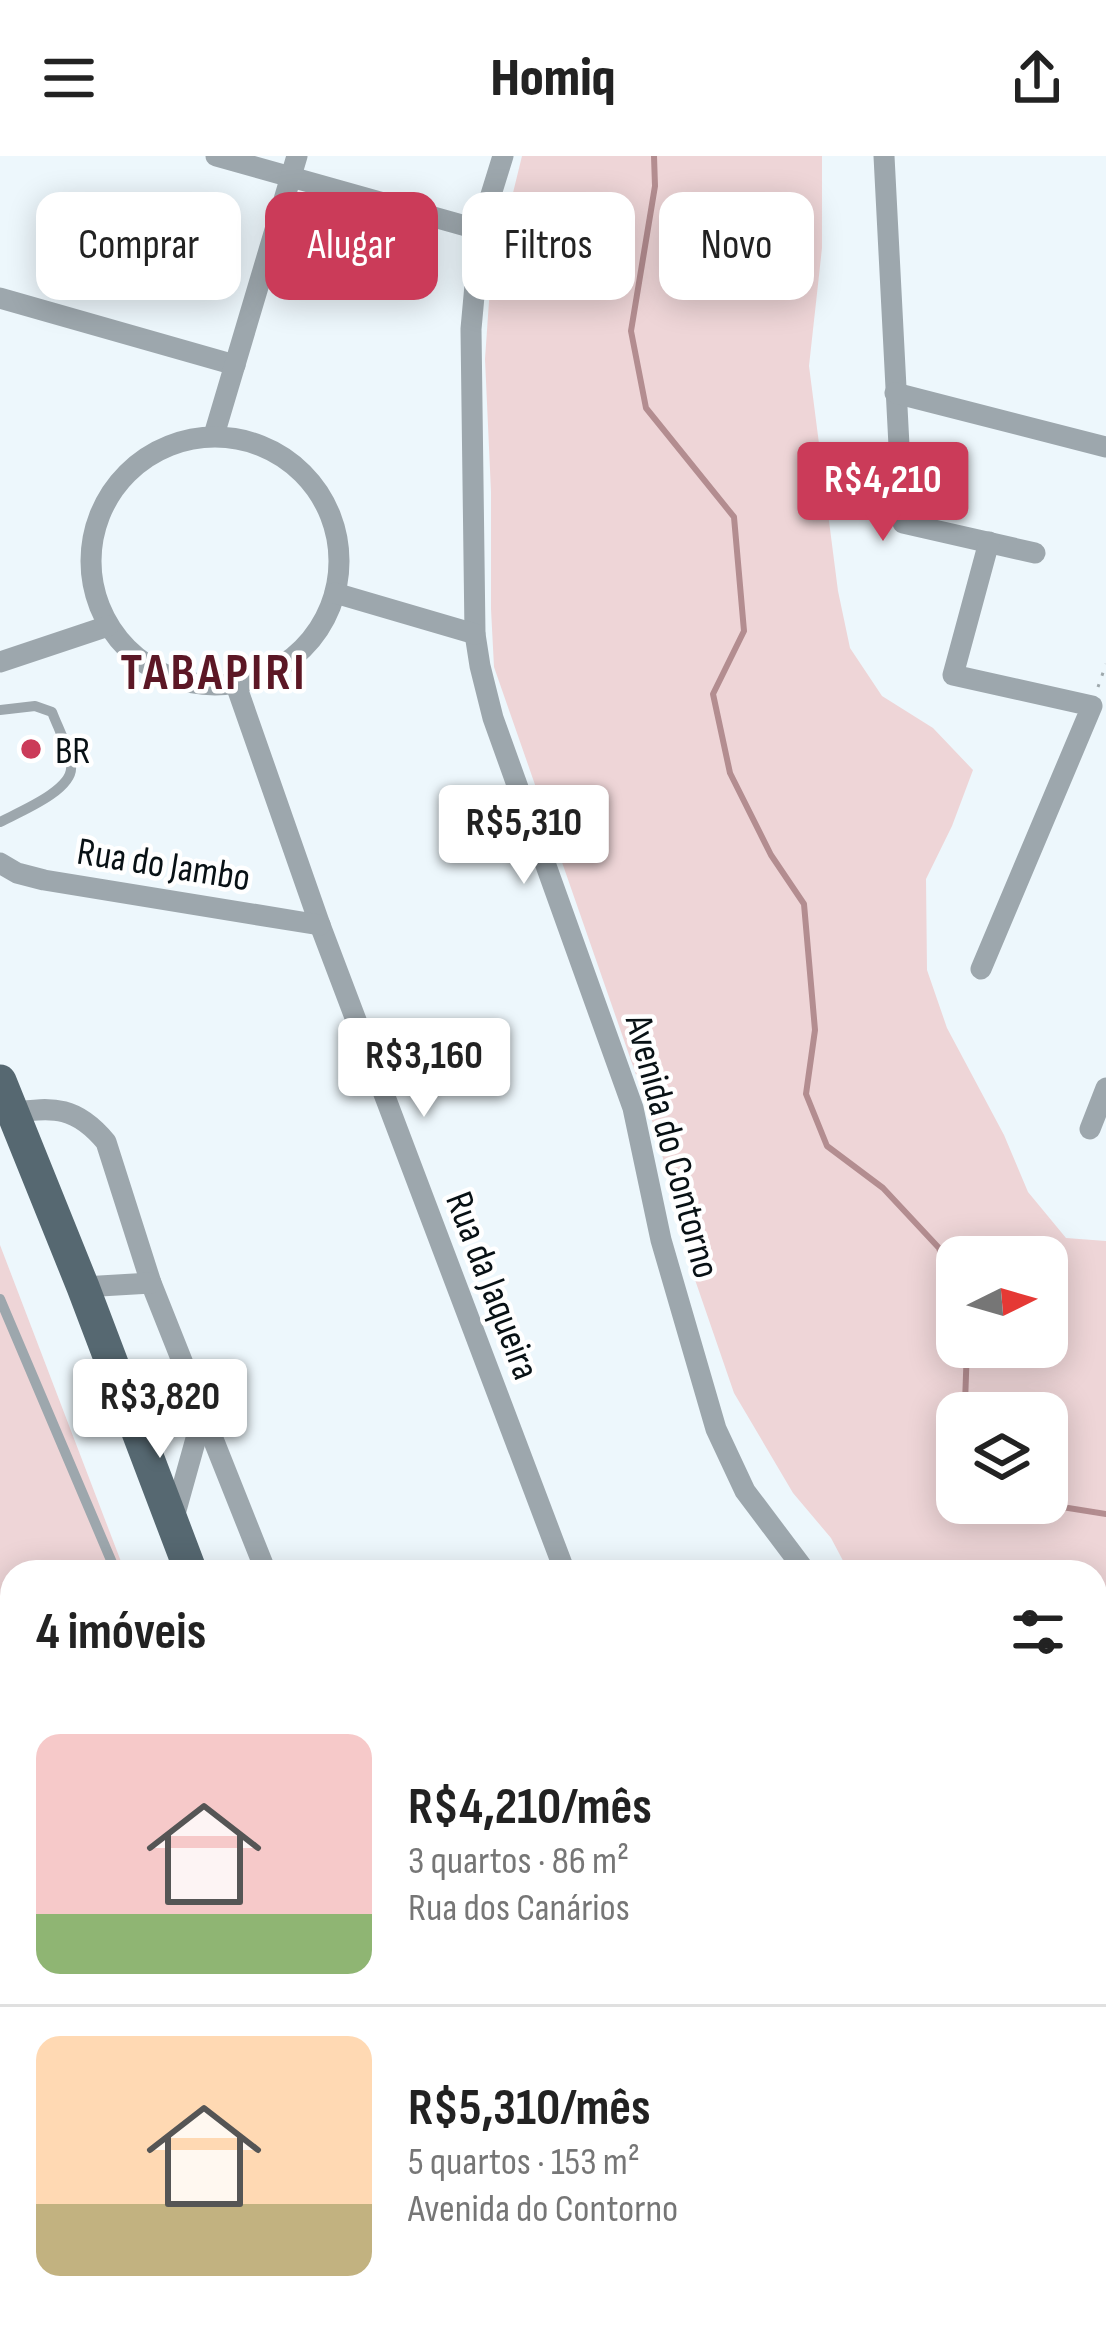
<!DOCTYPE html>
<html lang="pt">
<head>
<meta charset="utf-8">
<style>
	:root { --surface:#fff; --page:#f2f2f2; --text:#222; --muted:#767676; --line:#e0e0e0; --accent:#cb3b59 }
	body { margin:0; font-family:"Sofia Sans Condensed",sans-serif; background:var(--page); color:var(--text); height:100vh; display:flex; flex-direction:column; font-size:45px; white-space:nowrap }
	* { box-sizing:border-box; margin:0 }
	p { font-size:39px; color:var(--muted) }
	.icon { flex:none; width:66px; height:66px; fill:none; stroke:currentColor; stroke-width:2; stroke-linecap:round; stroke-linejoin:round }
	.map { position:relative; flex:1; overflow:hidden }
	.details { position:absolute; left:0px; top:1404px; width:1107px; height:771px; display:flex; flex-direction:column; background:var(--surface); border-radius:36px 36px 0 0; box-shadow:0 6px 30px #0003 }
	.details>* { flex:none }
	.banner { position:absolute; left:36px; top:36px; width:1035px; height:108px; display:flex; gap:24px }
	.needle { width:78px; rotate:85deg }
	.buttons { position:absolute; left:936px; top:1080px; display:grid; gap:24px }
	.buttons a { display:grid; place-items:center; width:132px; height:132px; border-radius:24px; background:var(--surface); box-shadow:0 6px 30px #0003; font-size:60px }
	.price { position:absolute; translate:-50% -102px; padding:0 27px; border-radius:12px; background:#fff; color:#222; font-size:39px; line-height:78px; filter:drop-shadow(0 3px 6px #0008) }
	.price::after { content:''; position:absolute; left:50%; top:72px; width:36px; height:27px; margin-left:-18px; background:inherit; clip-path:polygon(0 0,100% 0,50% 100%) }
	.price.current { background:var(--accent); color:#fff }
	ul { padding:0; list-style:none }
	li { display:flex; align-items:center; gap:36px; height:300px; padding:0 36px }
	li+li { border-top:3px solid var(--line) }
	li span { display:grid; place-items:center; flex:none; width:336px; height:240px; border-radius:24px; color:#555 }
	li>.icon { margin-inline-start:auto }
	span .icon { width:144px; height:144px; fill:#fffc; stroke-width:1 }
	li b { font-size:51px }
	h2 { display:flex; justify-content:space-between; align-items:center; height:144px; padding:0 36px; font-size:51px }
	.chip { padding:0 42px; border-radius:24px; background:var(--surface); box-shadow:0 6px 30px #0003; font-size:42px; line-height:108px }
	.chip.current { background:var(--accent); color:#fff }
	header { display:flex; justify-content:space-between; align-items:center; height:156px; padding:0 36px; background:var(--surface); font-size:54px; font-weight:800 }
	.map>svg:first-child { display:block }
	.built { fill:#ddf0fb }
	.green { fill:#eed5d7; fill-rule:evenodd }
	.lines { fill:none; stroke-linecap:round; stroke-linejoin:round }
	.stream { stroke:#b38d90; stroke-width:6 }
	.runway { stroke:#97a0a5; stroke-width:132 }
	.path { stroke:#9ea8ac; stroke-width:3; stroke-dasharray:3 9; stroke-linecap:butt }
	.service { stroke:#9da7ad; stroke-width:10 }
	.minor { stroke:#9da7ad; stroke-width:21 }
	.primary { stroke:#566871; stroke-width:33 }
	.poi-dot { fill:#cb3b59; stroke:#fff; stroke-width:4.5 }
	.labels { text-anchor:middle; stroke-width:9; stroke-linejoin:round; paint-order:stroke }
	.poi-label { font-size:39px; fill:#081115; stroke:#fff; text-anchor:start }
	.street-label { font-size:39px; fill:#081115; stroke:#fff }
	.district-label { font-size:51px; font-weight:bold; letter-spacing:3px; fill:#5c1725; stroke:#fff }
</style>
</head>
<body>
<header><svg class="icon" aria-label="menu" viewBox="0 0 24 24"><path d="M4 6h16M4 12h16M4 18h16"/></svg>Homiq<svg class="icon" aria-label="share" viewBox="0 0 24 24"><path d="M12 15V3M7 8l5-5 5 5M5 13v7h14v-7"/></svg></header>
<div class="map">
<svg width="1106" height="2173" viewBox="0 0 1106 2173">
	<rect width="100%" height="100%" fill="#edf7fc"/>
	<path class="built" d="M0,1091L12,1416V2163H408L412,2173H0Z"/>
	<g class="green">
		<path d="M522,0H822V92L809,210L838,435L850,492L882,540L933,572L973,614L952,670L926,723L927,814L947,872L1004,979L1028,1036L1066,1082L1106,1085V1594L1095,1579V1416H849L831,1382L793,1337L734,1237L692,1115L657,979L494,511L491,453V336L485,203L490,131ZM1047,1101V1191H957V1101ZM1047,1257V1347H957V1257Z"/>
		<path d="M0,1089L125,1416H12V1624L0,1593Z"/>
		<path d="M1106,1708V2173H711L707,2163H1095V1731Z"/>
		<path d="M0,2092L12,2124V2163H27L30,2173H0Z"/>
		<path d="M215,2163H409L413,2173H219Z"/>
	</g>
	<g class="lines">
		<g class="stream">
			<path d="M654,0L655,30L631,175L646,252L734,361L744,475L713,538L730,617L771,699L804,748L815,874L806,938L827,990L883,1032L939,1092L957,1144"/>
			<path d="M967,1191L965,1247L969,1257"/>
			<path d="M1037,1347L1106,1358"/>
			<path d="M1095,2018L1106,2006"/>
			<path d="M974,2173L976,2163"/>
		</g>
		<g class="runway">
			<path d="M0,1842L12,1874"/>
			<path d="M120,2163L124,2173"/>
		</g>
		<path class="path" d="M1098,531L1106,508"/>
		<g class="service">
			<path d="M0,554L35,550L52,556C58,572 69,592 71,610C74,634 19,656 0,666"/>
			<path d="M0,1143L116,1416"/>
			<path d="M393,2163L397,2173"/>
		</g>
		<g class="minor">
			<path d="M216,0L480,74"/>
			<path d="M503,0L480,74L471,173L475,478L480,510L493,562L633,952L661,1084L716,1273L745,1335L806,1416"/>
			<path d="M884,0L903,367L1035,397"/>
			<path d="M0,142L235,209"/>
			<path d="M895,237L1106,291"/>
			<path d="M214,279L297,0"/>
			<circle cx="215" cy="405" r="124"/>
			<path d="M335,437L475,478"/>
			<path d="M0,506L108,470"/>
			<path d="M236,529L320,769L565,1416"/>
			<path d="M0,707L17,717L44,724L320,769"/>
			<path d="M981,813L1092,550L953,519L989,386"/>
			<path d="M12,957C54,950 77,951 106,986L151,1127L266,1416"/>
			<path d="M1090,973L1106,932"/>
			<path d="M83,1131L151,1127"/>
			<path d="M173,1365L202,1261"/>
			<path d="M551,2163L555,2173"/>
		</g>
		<g class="primary">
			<path d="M0,925L83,1131L191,1416"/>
			<path d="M472,2163L476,2173"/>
		</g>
	</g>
	<circle class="poi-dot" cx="31" cy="593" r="12"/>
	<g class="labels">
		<g class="poi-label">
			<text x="55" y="607">BR</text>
		</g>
		<g class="street-label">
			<text transform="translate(164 707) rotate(9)" y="14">Rua do Jambo</text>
			<text transform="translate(674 990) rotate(75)" y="14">Avenida do Contorno</text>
			<text transform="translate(494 1129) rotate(69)" y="14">Rua da Jaqueira</text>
		</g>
		<g class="district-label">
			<text x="214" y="533">TABAPIRI</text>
		</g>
	</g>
</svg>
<div class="buttons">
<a><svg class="needle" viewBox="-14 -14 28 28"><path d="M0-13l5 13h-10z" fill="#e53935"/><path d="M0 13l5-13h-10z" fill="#767676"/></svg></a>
<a><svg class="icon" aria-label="layers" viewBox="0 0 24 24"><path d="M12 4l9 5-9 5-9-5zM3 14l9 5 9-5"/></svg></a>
</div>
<b class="price current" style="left:883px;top:388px">R$4,210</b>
<b class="price" style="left:524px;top:731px">R$5,310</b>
<b class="price" style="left:424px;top:964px">R$3,160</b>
<b class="price" style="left:160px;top:1305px">R$3,820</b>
<div class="banner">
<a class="chip">Comprar</a>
<a class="chip current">Alugar</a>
<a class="chip">Filtros</a>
<a class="chip">Novo</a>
</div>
<section class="details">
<h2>4 imóveis<svg class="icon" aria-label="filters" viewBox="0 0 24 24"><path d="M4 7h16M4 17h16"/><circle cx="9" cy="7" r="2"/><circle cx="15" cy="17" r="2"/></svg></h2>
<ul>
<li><span style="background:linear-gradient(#f6c9c9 75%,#8fb573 0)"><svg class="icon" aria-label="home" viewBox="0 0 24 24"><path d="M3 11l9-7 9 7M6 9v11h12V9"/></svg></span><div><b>R$4,210/mês</b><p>3 quartos · 86 m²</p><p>Rua dos Canários</p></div></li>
<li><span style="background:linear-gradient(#ffd9b3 70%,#c2b280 0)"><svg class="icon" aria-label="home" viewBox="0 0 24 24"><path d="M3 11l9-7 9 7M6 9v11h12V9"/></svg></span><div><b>R$5,310/mês</b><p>5 quartos · 153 m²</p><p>Avenida do Contorno</p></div></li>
</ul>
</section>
</div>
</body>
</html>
